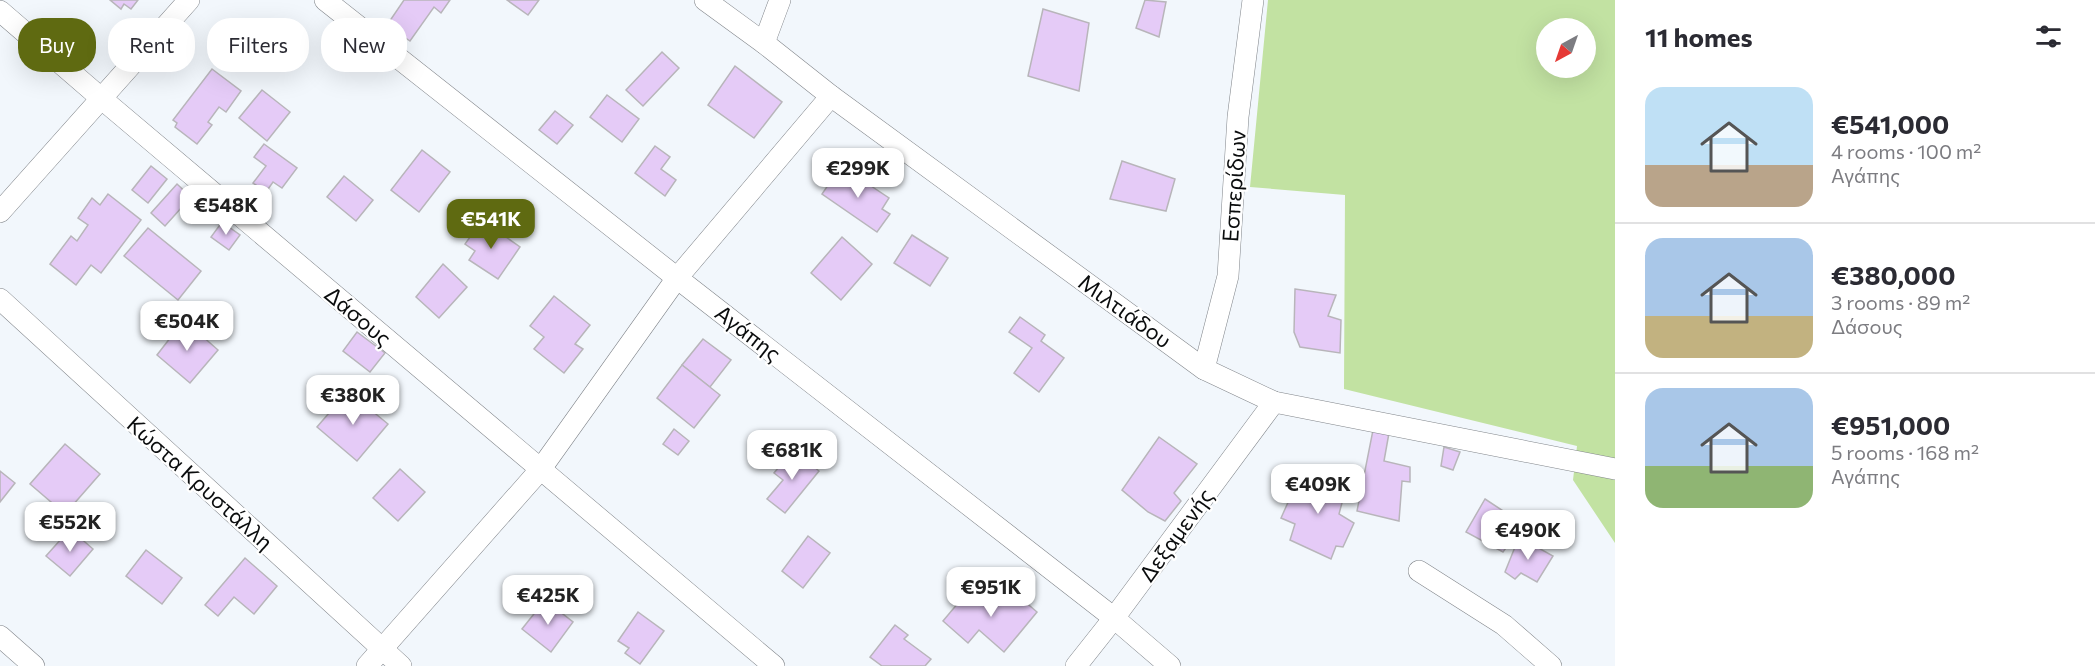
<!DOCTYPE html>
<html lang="en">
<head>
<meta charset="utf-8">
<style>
	:root { --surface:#fff; --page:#f7f7f7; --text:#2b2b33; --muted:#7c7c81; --line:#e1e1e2; --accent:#5f6a11 }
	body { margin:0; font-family:Commissioner,sans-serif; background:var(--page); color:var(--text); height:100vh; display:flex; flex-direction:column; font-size:22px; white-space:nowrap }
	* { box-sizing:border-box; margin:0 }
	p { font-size:20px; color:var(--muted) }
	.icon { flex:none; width:33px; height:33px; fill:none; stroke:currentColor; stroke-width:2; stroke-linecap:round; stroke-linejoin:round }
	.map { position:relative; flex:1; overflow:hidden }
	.side { display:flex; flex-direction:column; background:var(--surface); width:480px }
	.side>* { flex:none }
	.top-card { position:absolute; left:18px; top:18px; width:570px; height:54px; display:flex; gap:12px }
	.needle { width:39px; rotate:220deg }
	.fabs { position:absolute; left:1536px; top:18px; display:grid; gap:12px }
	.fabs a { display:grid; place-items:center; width:60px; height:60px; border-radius:50%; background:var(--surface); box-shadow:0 6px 24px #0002; font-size:30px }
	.price { position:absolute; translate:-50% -51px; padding:0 14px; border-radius:12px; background:#fff; color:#222; font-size:20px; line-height:39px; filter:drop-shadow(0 2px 3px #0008) }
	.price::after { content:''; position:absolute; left:50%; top:36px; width:18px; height:14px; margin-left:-9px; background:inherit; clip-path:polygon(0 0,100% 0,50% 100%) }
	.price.on { background:var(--accent); color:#fff }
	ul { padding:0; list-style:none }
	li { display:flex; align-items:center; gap:18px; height:150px; padding:0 30px }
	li+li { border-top:2px solid var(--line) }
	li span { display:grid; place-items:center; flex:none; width:168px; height:120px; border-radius:18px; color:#555 }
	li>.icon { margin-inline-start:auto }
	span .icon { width:72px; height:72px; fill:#fffc; stroke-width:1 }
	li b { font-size:26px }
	h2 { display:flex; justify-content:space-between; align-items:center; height:72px; padding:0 30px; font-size:26px }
	.tag { padding:0 21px; border-radius:24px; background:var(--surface); box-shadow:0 6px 24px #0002; font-size:21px; line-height:54px }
	.tag.on { background:var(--accent); color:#fff }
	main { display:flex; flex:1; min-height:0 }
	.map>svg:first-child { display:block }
	.green { fill:#c2e2a2; fill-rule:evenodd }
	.building { fill:#e5cbf7; stroke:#b8b5ba; stroke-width:1.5 }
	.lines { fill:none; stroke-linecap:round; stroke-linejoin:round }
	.minor-casing { stroke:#81858a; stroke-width:22 }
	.minor { stroke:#fff; stroke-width:21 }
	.labels { text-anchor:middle; stroke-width:4.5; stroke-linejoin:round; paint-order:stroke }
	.street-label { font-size:22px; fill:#0a0c0d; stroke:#fff }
</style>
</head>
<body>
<main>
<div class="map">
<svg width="1615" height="666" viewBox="0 0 1615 666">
	<rect width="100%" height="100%" fill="#f2f7fc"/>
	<path class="green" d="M1268,0H1615V543L1573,480L1577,446L1344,389L1345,195L1250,187ZM1546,28H1586V68H1546Z"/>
	<g class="building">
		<path d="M110,0H138L131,9L124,4L121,9Z"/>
		<path d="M404,0H450L441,13L434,7L410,41L387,25Z"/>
		<path d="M507,0H539L528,15Z"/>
		<path d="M1145,0L1166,2L1159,37L1136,28Z"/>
		<path d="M1043,9L1089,23L1079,91L1028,76Z"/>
		<path d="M662,52L679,68L643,106L626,90Z"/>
		<path d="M735,66L782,102L754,138L708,105Z"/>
		<path d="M212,69L241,91L226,112L219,107L208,122L212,125L197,144L175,127L177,123L173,120Z"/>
		<path d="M262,90L290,112L267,141L239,118Z"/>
		<path d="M607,95L639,119L622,142L590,117Z"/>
		<path d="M555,111L573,125L557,144L539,130Z"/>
		<path d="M264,144L297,168L282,188L273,182L266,192L253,183L266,166L254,157Z"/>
		<path d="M655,146L670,157L661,169L676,180L665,196L635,173Z"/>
		<path d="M422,150L450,172L419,212L391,190Z"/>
		<path d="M1122,161L1175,179L1166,211L1110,199Z"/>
		<path d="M151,166L167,179L148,203L132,190Z"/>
		<path d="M841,166L889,198L882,209L890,214L877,232L822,194Z"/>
		<path d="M344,176L373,200L356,221L327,197Z"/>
		<path d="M177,184L191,197L165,226L151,213Z"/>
		<path d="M108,194L141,220L101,273L91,265L76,285L50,264L71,236L77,241L88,225L78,218L92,198L100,205Z"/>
		<path d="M482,220L520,247L498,279L469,260L475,251L465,244Z"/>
		<path d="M222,222L240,235L229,250L211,237Z"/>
		<path d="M148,228L201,271L178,300L124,256Z"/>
		<path d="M912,235L948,258L930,286L894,263Z"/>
		<path d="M842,237L872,264L841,300L811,273Z"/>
		<path d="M443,264L467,287L439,318L416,297Z"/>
		<path d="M1295,289L1336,295L1328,316L1341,320L1340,353L1300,347L1294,332Z"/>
		<path d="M554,296L590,325L575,344L583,349L564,373L534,349L544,337L530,326Z"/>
		<path d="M1020,317L1045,335L1041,341L1064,358L1039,392L1014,373L1032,348L1009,332Z"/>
		<path d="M184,320L218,350L190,383L157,355Z"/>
		<path d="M357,332L385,353L370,372L343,351Z"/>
		<path d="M703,339L731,360L710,387L682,365Z"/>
		<path d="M682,365L720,395L694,428L657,398Z"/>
		<path d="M348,391L388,424L357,461L317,427Z"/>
		<path d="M674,429L689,441L678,455L663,444Z"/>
		<path d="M1373,430L1389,433L1384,461L1410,467V482L1402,481L1399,521L1357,511Z"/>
		<path d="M1159,437L1197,464L1174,493L1181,501L1165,521L1148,512L1122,490Z"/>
		<path d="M65,444L100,474L65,514L30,484Z"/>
		<path d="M1444,447L1460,452L1453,470L1441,466Z"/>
		<path d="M793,450L819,471L785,513L767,499L783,480L774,473Z"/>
		<path d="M400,469L425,492L398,521L373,498Z"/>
		<path d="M1303,469L1346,488L1339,514L1354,523L1343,547L1336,546L1331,559L1290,540L1295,524L1281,518Z"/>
		<path d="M0,471L15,483L0,502Z"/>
		<path d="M1485,499L1523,524L1503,552L1466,532Z"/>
		<path d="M70,529L93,549L70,576L46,556Z"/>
		<path d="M808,536L830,553L803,588L782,571Z"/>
		<path d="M1519,537L1553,556L1537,582L1521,573L1515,579L1505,572Z"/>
		<path d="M146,550L182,578L162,604L126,576Z"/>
		<path d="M245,558L277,586L254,614L234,597L218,616L205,605Z"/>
		<path d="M1009,588L1037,612L1004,652L979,630L968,643L943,621L969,590L992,609Z"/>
		<path d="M545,600L573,622L551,652L522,629Z"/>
		<path d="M638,612L664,631L640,664L625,653L629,648L618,641Z"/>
		<path d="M895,625L908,635L904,639L931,659L925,666H882L870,657Z"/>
	</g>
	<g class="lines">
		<g class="minor-casing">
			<g id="minor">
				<path d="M325,0L677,278L1114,618L1170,666"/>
				<path d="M705,0L764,43L831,96L1204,369L1274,402L1615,469"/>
				<path d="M0,11L102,99L774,666"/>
				<path d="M764,43L780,0"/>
				<path d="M0,212L189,0"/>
				<path d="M0,299L401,666"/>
				<path d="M1204,369L1228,276L1238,117L1253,0"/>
				<path d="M1419,571L1504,625L1551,666"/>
				<path d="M0,636L34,666"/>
				<path d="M367,666L540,470L677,278L831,96"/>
				<path d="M1076,666L1114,618L1274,402"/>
			</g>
		</g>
		<use href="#minor" class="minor"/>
	</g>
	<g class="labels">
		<g class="street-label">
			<text transform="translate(1234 186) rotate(-86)" y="8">Εσπερίδων</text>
			<text transform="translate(1125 311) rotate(36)" y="8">Μιλτιάδου</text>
			<text transform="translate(358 316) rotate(40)" y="8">Δάσους</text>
			<text transform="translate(748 333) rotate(38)" y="8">Αγάπης</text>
			<text transform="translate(200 483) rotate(42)" y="8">Κώστα Κρυστάλλη</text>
			<text transform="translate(1176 535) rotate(-54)" y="8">Δεξαμενής</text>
		</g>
	</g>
</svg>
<div class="fabs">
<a><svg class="needle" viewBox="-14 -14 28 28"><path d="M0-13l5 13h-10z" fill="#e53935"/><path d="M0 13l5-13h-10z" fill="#7c7c81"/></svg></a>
</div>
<b class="price" style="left:858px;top:199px">€299K</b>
<b class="price" style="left:226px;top:236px">€548K</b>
<b class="price on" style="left:491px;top:250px">€541K</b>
<b class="price" style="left:187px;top:352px">€504K</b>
<b class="price" style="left:353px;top:426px">€380K</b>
<b class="price" style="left:792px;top:481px">€681K</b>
<b class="price" style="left:1318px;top:515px">€409K</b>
<b class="price" style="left:70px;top:553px">€552K</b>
<b class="price" style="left:1528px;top:561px">€490K</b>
<b class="price" style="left:991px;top:618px">€951K</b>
<b class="price" style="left:548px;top:626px">€425K</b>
<div class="top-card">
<a class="tag on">Buy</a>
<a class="tag">Rent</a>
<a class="tag">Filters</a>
<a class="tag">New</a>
</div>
</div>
<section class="side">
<h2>11 homes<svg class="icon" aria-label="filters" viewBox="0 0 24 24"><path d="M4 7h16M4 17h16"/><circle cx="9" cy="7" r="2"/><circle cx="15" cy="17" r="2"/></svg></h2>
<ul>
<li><span style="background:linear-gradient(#bfe0f5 65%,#b9a48a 0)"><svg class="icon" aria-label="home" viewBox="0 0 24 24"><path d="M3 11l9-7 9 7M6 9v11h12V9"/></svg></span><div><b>€541,000</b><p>4 rooms · 100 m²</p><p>Αγάπης</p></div></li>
<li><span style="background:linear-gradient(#a9c7e8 65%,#c2b280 0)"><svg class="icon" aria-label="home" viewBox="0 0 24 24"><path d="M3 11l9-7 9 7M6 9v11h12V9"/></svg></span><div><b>€380,000</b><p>3 rooms · 89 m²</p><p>Δάσους</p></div></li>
<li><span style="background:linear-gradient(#a9c7e8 65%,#8fb573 0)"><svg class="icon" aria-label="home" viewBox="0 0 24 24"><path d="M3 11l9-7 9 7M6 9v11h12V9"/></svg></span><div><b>€951,000</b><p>5 rooms · 168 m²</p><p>Αγάπης</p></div></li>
</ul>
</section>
</main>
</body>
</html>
